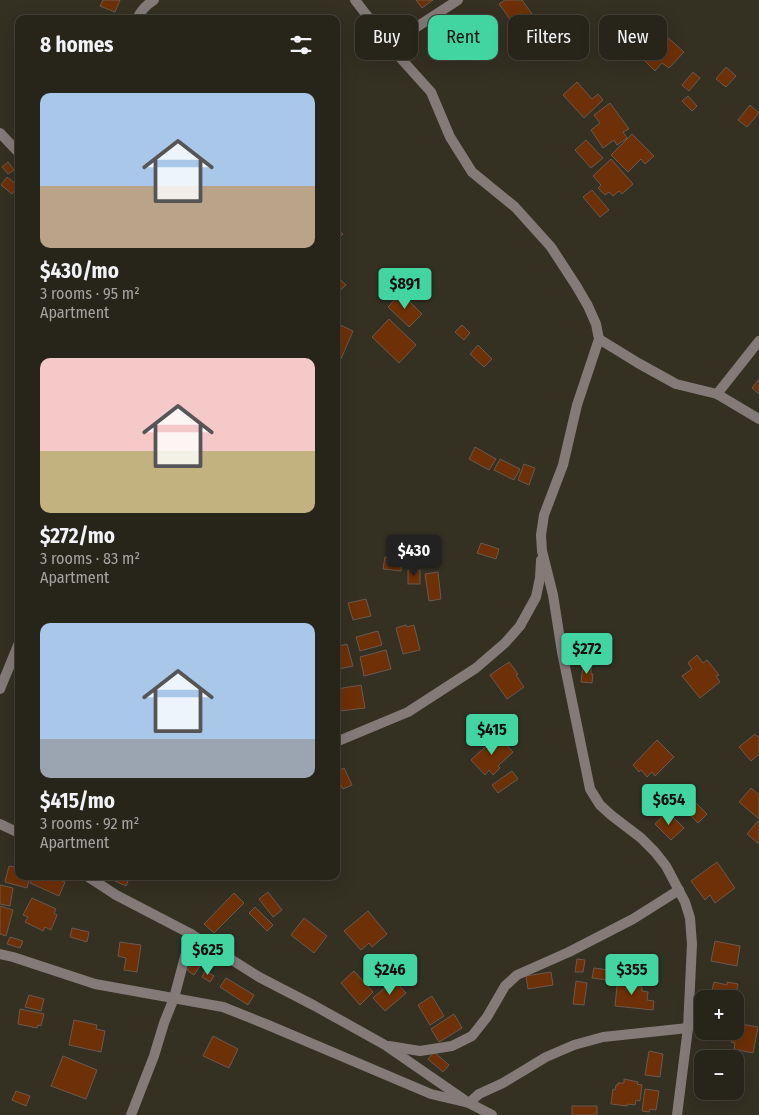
<!DOCTYPE html>
<html lang="en">
<head>
<meta charset="utf-8">
<style>
	:root { --surface:#27241a; --page:#333027; --text:#f1f3f6; --muted:#a4a4a2; --line:#434139; --accent:#42d4a1 }
	body { margin:0; font-family:"Fira Sans Condensed",sans-serif; background:var(--page); color:var(--text); height:100vh; display:flex; flex-direction:column; font-size:19px; white-space:nowrap }
	* { box-sizing:border-box; margin:0 }
	p { font-size:16px; color:var(--muted) }
	.icon { flex:none; width:28px; height:28px; fill:none; stroke:currentColor; stroke-width:2; stroke-linecap:round; stroke-linejoin:round }
	.map { position:relative; flex:1; overflow:hidden }
	.side { position:absolute; left:15px; top:15px; width:325px; height:865px; display:flex; flex-direction:column; background:var(--surface); border-radius:10px; box-shadow:0 5px 20px #0002,0 0 0 1px var(--line) }
	.side>* { flex:none }
	.guide { position:absolute; left:355px; top:15px; width:329px; height:45px; display:flex; gap:10px }
	.fabs { position:absolute; left:694px; top:990px; display:grid; gap:10px }
	.fabs a { display:grid; place-items:center; width:50px; height:50px; border-radius:10px; background:var(--surface); box-shadow:0 5px 20px #0002,0 0 0 1px var(--line); font-size:25px }
	.price { position:absolute; translate:-50% -42px; padding:0 11px; border-radius:5px; background:var(--accent); color:#111; font-size:16px; line-height:32px; filter:drop-shadow(0 1px 2px #0008) }
	.price::after { content:''; position:absolute; left:50%; top:30px; width:15px; height:11px; margin-left:-8px; background:inherit; clip-path:polygon(0 0,100% 0,50% 100%) }
	.price.selected { background:#222; color:#fff }
	ul { padding:0; list-style:none }
	li { display:grid; align-content:center; gap:10px; height:265px; padding:0 25px }
	li span { display:grid; place-items:center; height:155px; border-radius:10px; color:#555 }
	li>.icon { margin-inline-start:auto }
	span .icon { width:90px; height:90px; fill:#fffc; stroke-width:1 }
	li b { font-size:21px }
	h2 { display:flex; justify-content:space-between; align-items:center; height:60px; padding:0 25px; font-size:21px }
	.pill { padding:0 18px; border-radius:10px; background:var(--surface); box-shadow:0 5px 20px #0002,0 0 0 1px var(--line); font-size:18px; line-height:45px }
	.pill.selected { background:var(--accent); color:#111 }
	.map>svg:first-child { display:block }
	.building { fill:#6e3006; stroke:#6a5951 }
	.lines { fill:none; stroke-linecap:round; stroke-linejoin:round }
	.minor { stroke:#847b79; stroke-width:10 }
</style>
</head>
<body>
<div class="map">
<svg width="759" height="1115" viewBox="0 0 759 1115">
	<rect width="100%" height="100%" fill="#343022"/>
	<g class="building">
		<path d="M103,0H120L115,12L100,6Z"/>
		<path d="M416,0H433L422,8Z"/>
		<path d="M505,0H522L532,14L515,26L499,4Z"/>
		<path d="M656,27L684,52L669,68L662,63L655,71L640,56L649,46L643,41Z"/>
		<path d="M726,67L736,76L726,87L716,79Z"/>
		<path d="M693,72L700,78L689,91L682,85Z"/>
		<path d="M577,82L592,99L598,94L603,100L584,118L563,95Z"/>
		<path d="M688,96L697,106L692,111L682,101Z"/>
		<path d="M610,103L629,129L623,132L627,138L617,145L614,140L603,148L591,130L600,123L594,115Z"/>
		<path d="M750,105L759,113L747,127L738,120Z"/>
		<path d="M632,134L654,156L645,164L641,159L628,172L611,155Z"/>
		<path d="M586,140L603,158L591,168L575,150Z"/>
		<path d="M611,159L633,184L622,194L619,191L613,196L609,192L605,195L598,188L601,185L593,176Z"/>
		<path d="M8,162L14,170L8,174L2,167Z"/>
		<path d="M7,177L18,186L12,194L1,185Z"/>
		<path d="M592,190L609,210L600,217L583,197Z"/>
		<path d="M336,228L343,234L336,241Z"/>
		<path d="M336,275L346,285L336,294Z"/>
		<path d="M401,293L422,314L409,327L388,307Z"/>
		<path d="M389,319L416,345L399,363L372,337Z"/>
		<path d="M336,323L353,331L341,359L336,357Z"/>
		<path d="M462,325L470,333L464,340L455,332Z"/>
		<path d="M478,345L492,359L484,367L470,354Z"/>
		<path d="M759,379V394L752,388Z"/>
		<path d="M475,447L496,459L489,470L469,459Z"/>
		<path d="M500,459L520,469L514,480L494,470Z"/>
		<path d="M524,464L535,468L529,485L518,480Z"/>
		<path d="M481,543L499,549L496,559L477,553Z"/>
		<path d="M385,557L402,558L401,571L383,569Z"/>
		<rect x="408" y="570" width="12" height="14"/>
		<path d="M438,572L441,599L429,601L425,574Z"/>
		<path d="M366,599L371,616L353,620L348,603Z"/>
		<path d="M406,625L407,627L414,625L420,650L403,654L396,628Z"/>
		<path d="M378,631L382,645L360,651L356,637Z"/>
		<path d="M347,644L353,666L339,669L336,658V647Z"/>
		<path d="M386,650L391,669L364,676L360,657Z"/>
		<path d="M697,655L703,663L707,660L719,675L716,676L720,682L700,698L682,676L692,669L688,663Z"/>
		<path d="M509,662L518,674L516,675L524,687L507,699L490,675Z"/>
		<path d="M583,665L591,666V674H593L592,683L581,682Z"/>
		<path d="M361,685L365,708L340,711L337,689Z"/>
		<path d="M755,734L759,738V754L751,761L739,747Z"/>
		<path d="M498,735L513,752L498,766L500,768L493,775L489,770L485,775L471,760Z"/>
		<path d="M657,740L674,757L655,776L652,772L647,777L641,770L639,772L633,765Z"/>
		<path d="M344,768L352,785L343,789L336,776V772Z"/>
		<path d="M512,771L518,779L498,793L492,785Z"/>
		<path d="M751,788L759,795V819L739,802Z"/>
		<path d="M689,796L707,814L698,823L680,805Z"/>
		<path d="M667,811L684,828L671,840L655,824Z"/>
		<path d="M758,821L759,822V844L747,834Z"/>
		<path d="M717,862L735,888L715,903L710,895L705,900L691,881Z"/>
		<path d="M9,866L19,868V876H30L27,888L5,882Z"/>
		<path d="M33,876H52L65,882L59,896L30,883Z"/>
		<path d="M117,876H130L126,886L115,881Z"/>
		<path d="M0,885L13,888L10,906L0,904Z"/>
		<path d="M268,892L282,910L273,917L259,899Z"/>
		<path d="M234,893L244,903L214,933L204,924Z"/>
		<path d="M32,898L56,909L54,913L57,915L51,930L45,927L43,931L25,922L28,917L23,915Z"/>
		<path d="M0,906L13,910L6,936L0,934Z"/>
		<path d="M255,907L273,925L267,931L249,913Z"/>
		<path d="M368,911L387,934L372,947L369,943L361,950L344,931Z"/>
		<path d="M304,918L327,936L314,953L291,935Z"/>
		<path d="M72,928L89,932L87,942L70,937Z"/>
		<path d="M10,937L23,941L20,948L7,944Z"/>
		<path d="M715,941L740,946L737,966L711,961Z"/>
		<path d="M120,942L141,945L137,972L124,970L126,958L118,956Z"/>
		<path d="M198,955L204,960L194,975L187,970Z"/>
		<path d="M577,959L585,960L583,972H575Z"/>
		<path d="M594,968L609,970L607,980L592,978Z"/>
		<path d="M205,971L214,976L210,982L202,977Z"/>
		<path d="M354,971L373,992L360,1005L341,983Z"/>
		<path d="M551,972L553,985L528,989L526,976Z"/>
		<path d="M618,977L633,978L632,986L642,987V991L648,992L647,1000L654,1001L653,1010L615,1006Z"/>
		<path d="M226,978L254,995L248,1005L220,987Z"/>
		<path d="M394,980L406,993L385,1011L373,998Z"/>
		<path d="M576,981L587,983L584,1005L573,1004Z"/>
		<path d="M714,982L727,985V982L738,984L735,1000V999H710Z"/>
		<path d="M29,995L44,999L41,1011L25,1007Z"/>
		<path d="M432,996L444,1016L430,1025L418,1005Z"/>
		<path d="M20,1009L44,1014L41,1026L38,1025L37,1028L18,1024Z"/>
		<path d="M454,1014L462,1028L439,1042L431,1029Z"/>
		<path d="M74,1020L97,1025L96,1029L105,1031L101,1052L69,1045Z"/>
		<path d="M735,1023L758,1027L753,1053L734,1049L735,1043L731,1042L733,1031H735Z"/>
		<path d="M213,1036L238,1049L229,1068L203,1056Z"/>
		<path d="M649,1051L663,1054L660,1077L645,1075Z"/>
		<path d="M434,1052L449,1065L443,1072L428,1059Z"/>
		<path d="M63,1056L97,1070L86,1099L51,1086Z"/>
		<path d="M624,1079L638,1082L637,1084L642,1085L640,1101L636,1100L635,1105L628,1104L627,1106L611,1104L613,1089L615,1090L616,1085H618V1083H624Z"/>
		<path d="M645,1089L659,1091L656,1110L650,1109L649,1112L642,1111Z"/>
		<path d="M16,1091L30,1096L26,1106L12,1100Z"/>
		<rect x="572" y="1106" width="25" height="9"/>
	</g>
	<g class="lines">
		<g class="minor">
			<path d="M355,0L395,52L431,92L450,137L472,172L515,207L551,247L577,287L588,306L596,324L599,339L577,405L563,465L544,515L541,535L542,551L553,595L562,652L590,789L600,805L611,815L641,838L655,852L666,866L685,902L690,918L692,944L688,1028L677,1115"/>
			<path d="M137,19C141,10 146,5 154,0"/>
			<path d="M395,52L403,38L409,32L458,0"/>
			<path d="M0,133L19,153"/>
			<path d="M599,339L638,363L676,384L717,394L759,419"/>
			<path d="M717,394L759,341"/>
			<path d="M0,689L19,643"/>
			<path d="M336,742L408,712L476,668L505,643L520,626L536,597L540,578L541,560"/>
			<path d="M0,824L19,833"/>
			<path d="M87,876L116,895L191,934L259,977L315,1006L385,1045L469,1103L492,1115"/>
			<path d="M0,954L13,957L95,984L223,1007L268,1025L431,1094L469,1103L479,1094L503,1083L546,1057L574,1045L603,1037L688,1028"/>
			<path d="M389,1046L420,1051L452,1046L472,1036L487,1017L505,986L517,975L569,952L633,919L679,890"/>
			<path d="M131,1115L154,1056L164,1023L174,998L191,934"/>
		</g>
	</g>
</svg>
<div class="fabs">
<a>+</a>
<a>−</a>
</div>
<b class="price" style="left:405px;top:310px">$891</b>
<b class="price selected" style="left:414px;top:577px">$430</b>
<b class="price" style="left:587px;top:675px">$272</b>
<b class="price" style="left:492px;top:756px">$415</b>
<b class="price" style="left:669px;top:826px">$654</b>
<b class="price" style="left:208px;top:976px">$625</b>
<b class="price" style="left:390px;top:996px">$246</b>
<b class="price" style="left:632px;top:996px">$355</b>
<div class="guide">
<a class="pill">Buy</a>
<a class="pill selected">Rent</a>
<a class="pill">Filters</a>
<a class="pill">New</a>
</div>
<section class="side">
<h2>8 homes<svg class="icon" aria-label="filters" viewBox="0 0 24 24"><path d="M4 7h16M4 17h16"/><circle cx="9" cy="7" r="2"/><circle cx="15" cy="17" r="2"/></svg></h2>
<ul>
<li><span style="background:linear-gradient(#a9c7e8 60%,#b9a48a 0)"><svg class="icon" aria-label="home" viewBox="0 0 24 24"><path d="M3 11l9-7 9 7M6 9v11h12V9"/></svg></span><div><b>$430/mo</b><p>3 rooms · 95 m²</p><p>Apartment</p></div></li>
<li><span style="background:linear-gradient(#f6c9c9 60%,#c2b280 0)"><svg class="icon" aria-label="home" viewBox="0 0 24 24"><path d="M3 11l9-7 9 7M6 9v11h12V9"/></svg></span><div><b>$272/mo</b><p>3 rooms · 83 m²</p><p>Apartment</p></div></li>
<li><span style="background:linear-gradient(#a9c7e8 75%,#9aa5b1 0)"><svg class="icon" aria-label="home" viewBox="0 0 24 24"><path d="M3 11l9-7 9 7M6 9v11h12V9"/></svg></span><div><b>$415/mo</b><p>3 rooms · 92 m²</p><p>Apartment</p></div></li>
</ul>
</section>
</div>
</body>
</html>
